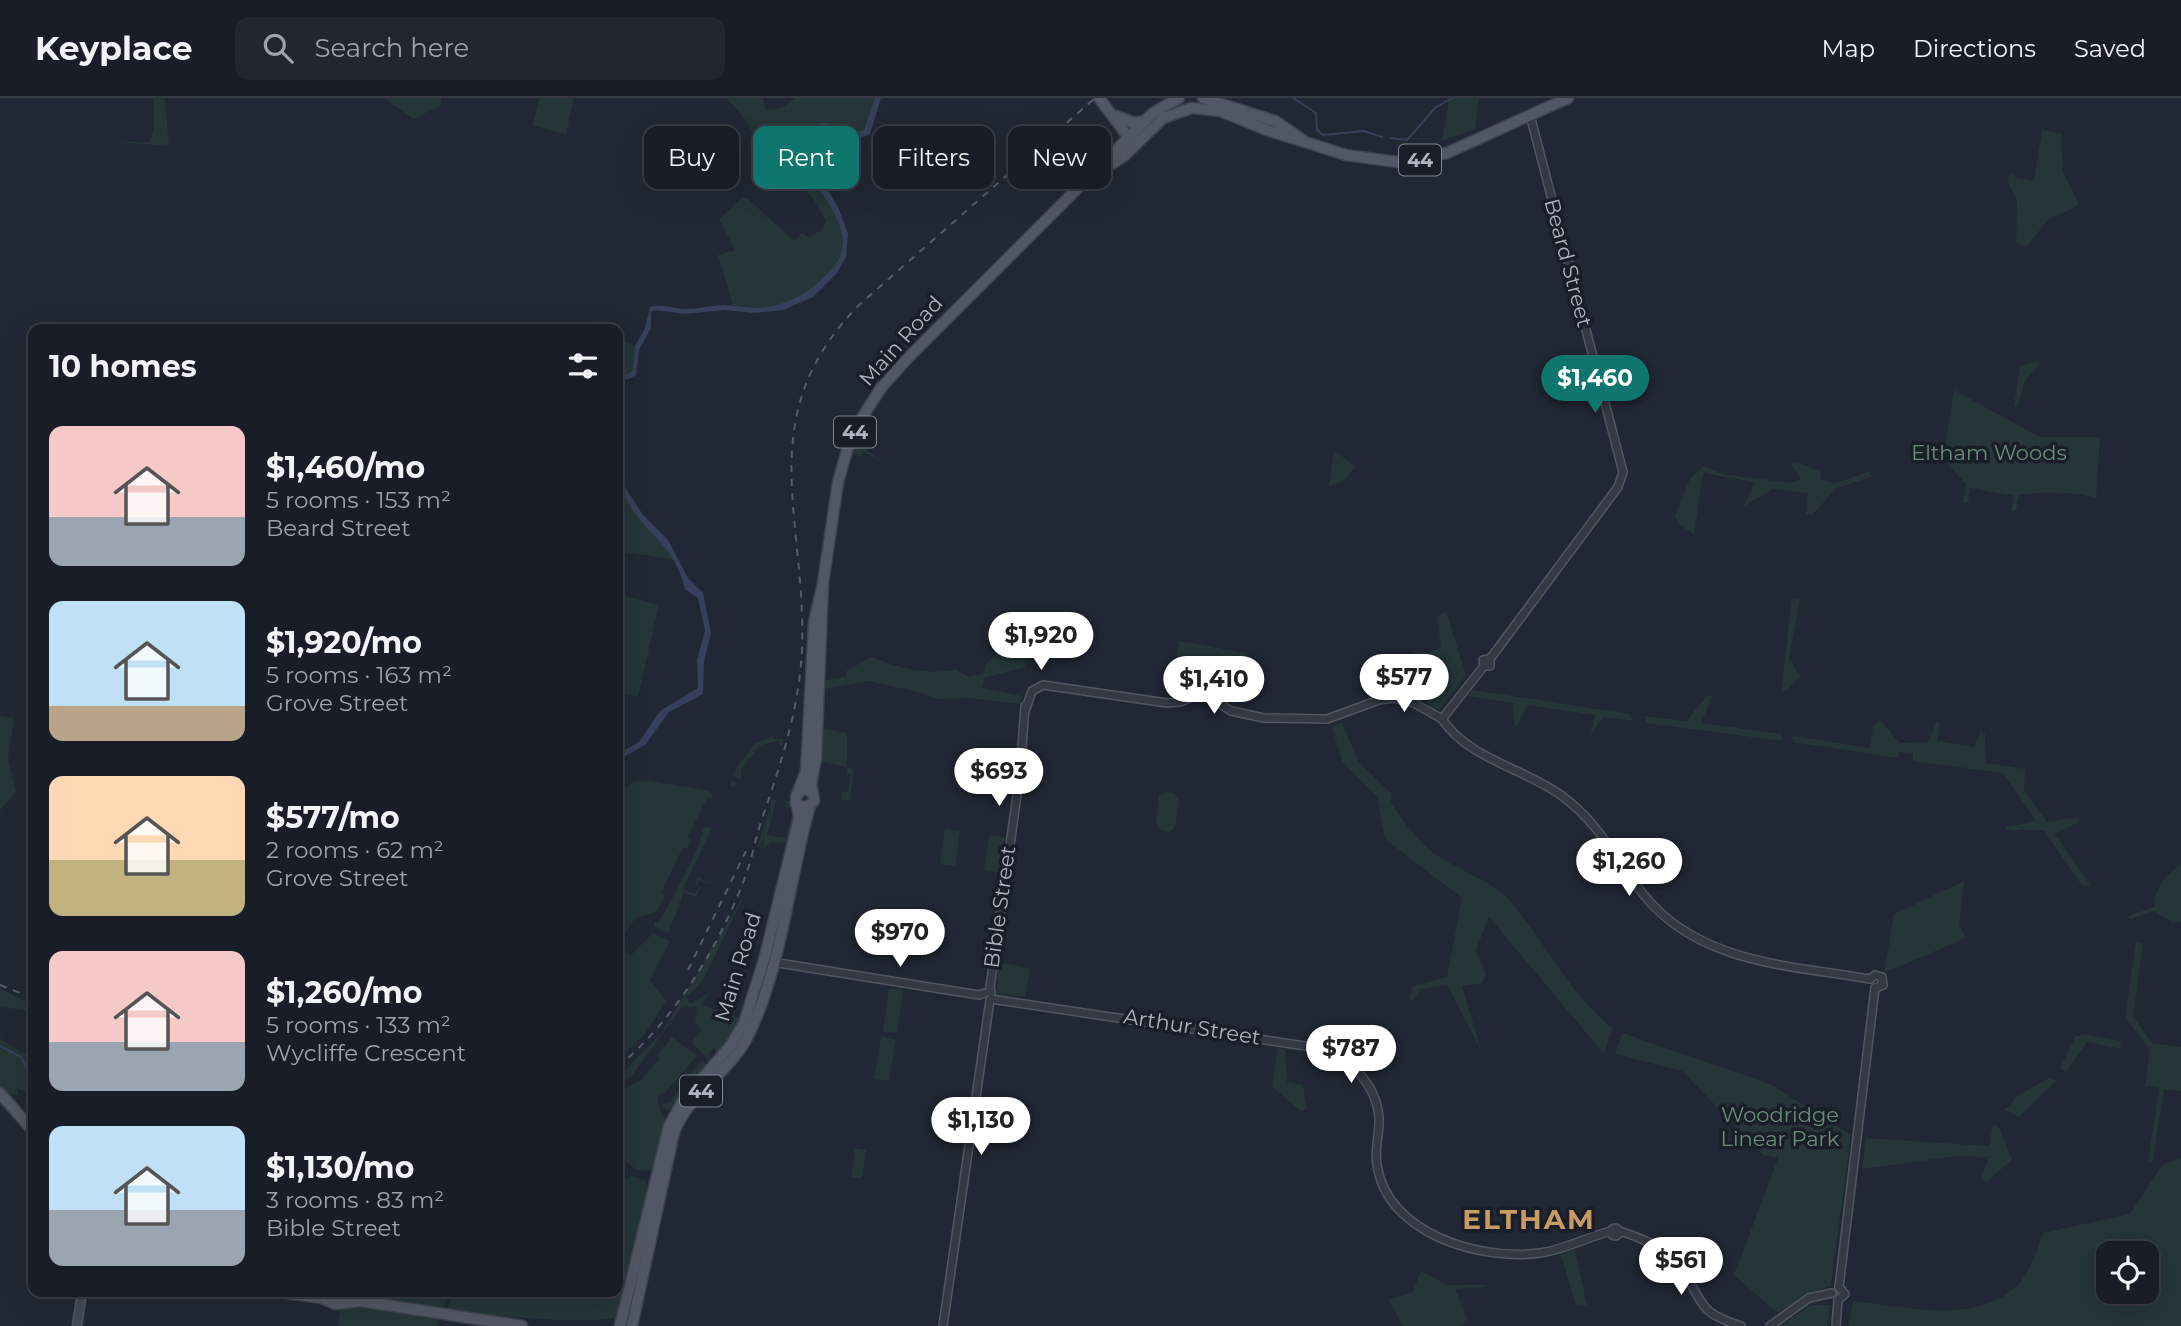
<!DOCTYPE html>
<html lang="en">
<head>
<meta charset="utf-8">
<style>
	:root { --surface:#191d27; --page:#22262f; --text:#f1f3f6; --muted:#9fa2a7; --line:#373b44; --accent:#0f766e }
	body { margin:0; font-family:Montserrat,sans-serif; background:var(--page); color:var(--text); height:100vh; display:flex; flex-direction:column; font-size:26px; white-space:nowrap }
	* { box-sizing:border-box; margin:0 }
	p { font-size:23px; color:var(--muted) }
	.icon { flex:none; width:38px; height:38px; fill:none; stroke:currentColor; stroke-width:2; stroke-linecap:round; stroke-linejoin:round }
	.map { position:relative; flex:1; overflow:hidden }
	.drawer { position:absolute; left:28px; top:226px; width:595px; height:973px; display:flex; flex-direction:column; background:var(--surface); border-radius:14px; box-shadow:0 7px 28px #0002,0 0 0 2px var(--line) }
	.drawer>* { flex:none }
	.top-card { position:absolute; left:644px; top:28px; width:665px; height:63px; display:flex; gap:14px }
	.fabs { position:absolute; left:2096px; top:1143px; display:grid; gap:14px }
	.fabs a { display:grid; place-items:center; width:63px; height:63px; border-radius:14px; background:var(--surface); box-shadow:0 7px 28px #0002,0 0 0 2px var(--line); font-size:35px }
	.price { position:absolute; translate:-50% -60px; padding:0 16px; border-radius:24px; background:#fff; color:#222; font-size:23px; line-height:46px; filter:drop-shadow(0 2px 4px #0008) }
	.price::after { content:''; position:absolute; left:50%; top:42px; width:21px; height:16px; margin-left:-10px; background:inherit; clip-path:polygon(0 0,100% 0,50% 100%) }
	.price.active { background:var(--accent); color:#fff }
	ul { padding:0; list-style:none }
	li { display:flex; align-items:center; gap:21px; height:175px; padding:0 21px }
	li span { display:grid; place-items:center; flex:none; width:196px; height:140px; border-radius:14px; color:#555 }
	li>.icon { margin-inline-start:auto }
	span .icon { width:84px; height:84px; fill:#fffc; stroke-width:1 }
	li b { font-size:30px }
	h2 { display:flex; justify-content:space-between; align-items:center; height:84px; padding:0 21px; font-size:30px }
	.chip { padding:0 24px; border-radius:14px; background:var(--surface); box-shadow:0 7px 28px #0002,0 0 0 2px var(--line); font-size:24px; line-height:63px }
	.chip.active { background:var(--accent); color:#fff }
	header { display:flex; align-items:center; gap:42px; box-sizing:border-box; height:98px; padding:0 35px; background:var(--surface); border-bottom:2px solid var(--line) }
	header strong { font-size:33px }
	nav { display:flex; gap:38px; margin-inline-start:auto; font-size:24px }
	.search { width:490px; height:63px; background:var(--page); display:flex; align-items:center; gap:18px; box-sizing:border-box; padding:0 24px; border-radius:14px; color:var(--muted); font-size:26px }
	.map>svg:first-child { display:block }
	.green { fill:#253538; fill-rule:evenodd }
	.water { fill:#36405a }
	.lines { fill:none; stroke-linecap:round; stroke-linejoin:round }
	.stream { stroke:#36405a; stroke-width:2 }
	.tertiary-casing { stroke:#515662; stroke-width:10 }
	.secondary-casing { stroke:#515662; stroke-width:11 }
	.primary-casing { stroke:#3d424e; stroke-width:13 }
	.tertiary { stroke:#343944; stroke-width:7 }
	.secondary { stroke:#424857; stroke-width:8 }
	.primary { stroke:#525765; stroke-width:10 }
	.rail { stroke:#565c6b; stroke-width:2; stroke-dasharray:7 7; stroke-linecap:butt }
	.labels { text-anchor:middle; stroke-width:7; stroke-linejoin:round; paint-order:stroke }
	.shield { fill:#191e29; stroke:#818693; stroke-width:2 }
	.shield-label { font-size:19px; font-weight:bold; fill:#aeb3c1 }
	.street-label { font-size:21px; fill:#aeb3c1; stroke:#191e29 }
	.park-label { font-size:21px; fill:#688f76; stroke:#191e29 }
	.district-label { font-size:28px; font-weight:bold; letter-spacing:2px; fill:#c99b62; stroke:#191e29 }
</style>
</head>
<body>
<header>
<strong>Keyplace</strong>
<div class="search"><svg class="icon" aria-label="search" viewBox="0 0 24 24"><circle cx="10" cy="10" r="6"/><path d="M15 15l6 6"/></svg>Search here</div>
<nav><a>Map</a><a>Directions</a><a>Saved</a></nav>
</header>
<div class="map">
<svg width="2181" height="1228" viewBox="0 0 2181 1228">
	<rect width="100%" height="100%" fill="#212734"/>
	<g class="green">
		<path d="M154,0H165L169,48L115,44H149L154,33Z"/>
		<path d="M384,0H441V7L413,21Z"/>
		<path d="M539,0H574L566,36L533,28Z"/>
		<path d="M726,0H763L766,12L783,9L795,0H877L863,38L820,28L815,35L808,60C822,84 839,110 845,138C851,170 810,202 782,210C768,214 748,210 734,210L718,157L735,152L719,121L742,100H747L794,143L802,135L809,139L822,132L826,123L812,99L793,80V63L802,32L769,29L753,35L739,13Z"/>
		<path d="M1449,0H1479L1475,31L1442,43Z"/>
		<path d="M2042,32L2061,35L2063,73L2079,107L2048,122L2026,149L2016,144L2017,102L2007,82L2011,74L2017,80L2034,83Z"/>
		<path d="M618,240L637,249L638,267L630,281H618Z"/>
		<path d="M2036,263L2040,266L2025,283L2017,310L2014,308L2020,268Z"/>
		<path d="M1954,292L2040,339H2100L2096,400C2070,394 2047,393 2019,397L2016,412L2011,414L2014,398L1970,390L1968,405H1963L1966,386L1943,362L1917,367L1944,355Z"/>
		<path d="M870,325L879,333L874,334L867,352L880,362L863,354L861,359L851,352L863,328Z"/>
		<path d="M1334,352L1356,369L1343,383L1329,388Z"/>
		<path d="M1796,364L1821,374L1820,382L1835,385L1869,374L1872,379L1837,390L1812,417L1806,416L1808,395L1773,391L1743,409L1755,384L1703,375L1694,436L1680,427L1675,418L1690,380L1704,368L1722,376L1792,385L1801,381L1790,365Z"/>
		<path d="M618,373C630,408 656,431 676,462L618,453Z"/>
		<path d="M618,496L659,507L638,599L618,595Z"/>
		<path d="M1792,500L1800,501L1789,560L1800,578L1788,592L1781,594Z"/>
		<path d="M1446,513L1466,577L1439,612L1409,593L1415,553L1429,555L1441,549L1437,518Z"/>
		<path d="M1179,543L1245,555L1236,609L1221,591L1192,586L1175,598H1170Z"/>
		<path d="M1028,549L1025,569L984,580L982,590L1022,598L1021,606L969,600L938,601L918,594L869,583L824,591L825,582L846,579L847,572L872,559C897,570 929,578 956,571L969,579L984,575L985,567L996,556Z"/>
		<path d="M1473,592L1630,616L1634,623L1604,619L1590,638L1595,617L1528,607L1517,628L1514,627L1513,605L1468,598Z"/>
		<path d="M1713,597L1701,625L1782,636L1781,643L1647,625L1644,618L1686,623L1707,598Z"/>
		<path d="M0,618L14,620L8,661L16,694L0,712Z"/>
		<path d="M1880,622L1900,645L1928,644L1936,625H1940L1937,643L1974,649L1981,633L1985,636L1986,665L2025,671L2024,692L2047,724L2078,719L2079,724L2055,736L2090,787L2083,789L2043,732H2005L2006,729L2036,723L2003,675L1913,663V655L1899,654L1898,660L1792,644L1793,638L1870,650L1873,628Z"/>
		<path d="M1342,625L1359,664L1392,696L1391,705C1403,722 1415,740 1432,754C1453,770 1492,782 1509,802C1546,844 1568,895 1613,930L1604,956L1489,819L1476,852L1486,876L1482,885L1462,888L1481,952L1447,887L1421,891L1413,903L1409,901L1413,888L1447,879L1462,800L1385,741L1377,699L1342,663L1332,629Z"/>
		<path d="M825,631L847,635V669L854,671L850,703L841,701L842,694H848L851,676H847V669L818,663L822,632Z"/>
		<path d="M772,638L773,641H784L762,699L730,688L731,683L736,685L735,689L758,698L763,696L781,648L778,643L761,647L741,671V681L732,677L754,646Z"/>
		<path d="M647,682L708,693L713,697L711,702L707,700L688,739L692,741L687,751L683,749L661,795L665,797C653,824 655,812 635,820L621,842L620,846L630,858L653,835L670,843L650,882L666,903L644,937L618,961V695L633,684Z"/>
		<path d="M1166,694L1174,695L1179,702L1175,729L1169,734L1160,732L1156,726L1159,698Z"/>
		<path d="M771,701L776,702L767,737L786,740L793,712L782,707H786L784,702L791,704L795,721L788,745L771,744L764,750V739L755,755L769,714L770,722Z"/>
		<path d="M709,729L715,733L711,732L683,791L695,796L699,789L696,787L697,779L709,785L717,769L709,786L699,782L697,787L701,789L696,799L684,795L668,835L654,829V824H658C669,809 703,746 703,730Z"/>
		<path d="M945,731L960,733L955,768L940,766Z"/>
		<path d="M989,737L1005,739L1000,775L984,772Z"/>
		<path d="M2181,766V824L2173,825L2154,813L2131,821L2128,818L2154,809C2156,787 2164,780 2181,766Z"/>
		<path d="M1964,783L1959,826L1966,840L1884,875L1894,816Z"/>
		<path d="M747,792L703,882L687,899L690,906L710,894L702,907L742,921L717,958L714,950L708,956L711,959L709,962L691,944L702,933L695,923L697,908L681,910L631,979L618,988V979L661,936Z"/>
		<path d="M2136,844L2143,845L2133,918L2152,945L2181,949V993L2164,991L2153,1063L2148,1064L2159,990L2145,988L2150,952L2125,919Z"/>
		<path d="M998,864L1030,870L1025,899L997,895Z"/>
		<path d="M0,890L33,907V913L0,909Z"/>
		<path d="M889,890L903,892L897,935L883,934Z"/>
		<path d="M1622,935L1770,986L1851,1037L1831,1187L1808,1196L1778,1215L1734,1177L1778,1060L1763,1057L1682,973L1615,956Z"/>
		<path d="M2088,937L2121,943L2120,951L2087,944L2066,974L2060,970L2076,938Z"/>
		<path d="M881,938L896,942L889,983L874,981Z"/>
		<path d="M672,939L697,958L665,995L662,994L658,999L659,1011L666,1023L653,1070L648,1073L635,1071L620,1059L618,1061V996L641,982L660,960L657,958Z"/>
		<path d="M0,941L26,957H33V998L17,990L18,996L10,997L0,988Z"/>
		<path d="M1278,947L1285,951L1287,984L1303,987L1307,1010L1302,1014L1272,989Z"/>
		<path d="M702,962L707,968L671,1013L663,1010V1006L670,1004Z"/>
		<path d="M2049,980L2057,982L2019,1019L2005,1012L2017,998Z"/>
		<path d="M1993,1025L2000,1031L2012,1062L1986,1084L1981,1079L1989,1059L1958,1058L1862,1071L1866,1040L1989,1048Z"/>
		<path d="M855,1050L866,1052L862,1080L851,1079Z"/>
		<path d="M2181,1060V1228H1849L1853,1203C1904,1209 1982,1228 2020,1184C2032,1170 2037,1152 2043,1135L2130,1116L2162,1067ZM2109,1155H2147V1194H2109Z"/>
		<path d="M618,1075L627,1081L630,1077L645,1083L648,1091L620,1218C601,1228 476,1218 446,1212L455,1194H618Z"/>
		<path d="M1575,1152L1587,1207L1576,1208L1561,1157Z"/>
		<path d="M1421,1173L1447,1187H1485L1486,1189L1455,1191L1468,1223L1459,1228H1403L1389,1202L1413,1193Z"/>
		<path d="M343,1194H450L442,1211H432L351,1198Z"/>
		<path d="M349,1205L439,1219L437,1228H338L341,1208Z"/>
		<path d="M1811,1207H1830L1828,1228H1780Z"/>
	</g>
	<g class="water">
		<path d="M875,0H881L870,36C851,46 840,28 821,31L812,52L813,68L838,109L848,136L846,159L837,175L813,199L783,212L755,215L725,212L685,216L655,212L651,214V230L639,252L636,277L629,281H618V276H629L633,273L635,248L645,230L650,209C663,205 673,211 686,211C699,211 711,207 724,207C734,207 745,210 756,210C785,209 810,195 830,173C873,129 795,89 809,42C812,34 813,29 821,25C836,24 849,38 864,32Z"/>
		<path d="M618,378L643,417L668,442L688,480L703,495L711,535L704,564L703,596L669,614L645,647L618,662V656L639,644L660,613L698,590L697,562L705,533L698,500L685,491C677,457 660,445 639,421C630,411 627,399 618,388Z"/>
	</g>
	<g class="lines">
		<g class="stream">
			<path d="M1293,0L1316,15L1317,32L1323,37L1364,33L1382,39"/>
			<path d="M1391,40L1407,42L1435,10L1452,0"/>
			<path d="M0,948L21,959L33,983"/>
		</g>
		<g class="tertiary-casing">
			<g id="tertiary">
				<path d="M1484,568H1490V561L1618,389L1623,374L1530,17"/>
				<path d="M1025,613L1032,593L1043,587L1167,605L1180,604L1203,595L1231,613L1264,620L1327,621L1379,602L1394,600L1412,604L1442,621"/>
				<path d="M1442,621C1468,661 1526,671 1562,698C1598,724 1616,761 1643,796C1699,866 1789,867 1870,881"/>
				<path d="M1442,621L1484,568L1483,562L1490,561"/>
				<path d="M772,864L979,897L985,895"/>
				<path d="M1870,881L1875,877L1882,879L1883,887L1875,890"/>
				<path d="M991,895L990,889L1020,676L1025,608"/>
				<path d="M991,901L1325,951C1353,964 1376,987 1379,1019C1380,1035 1374,1052 1377,1067C1387,1136 1480,1163 1540,1155C1564,1152 1587,1139 1611,1133"/>
				<circle cx="1615" cy="1134" r="4"/>
				<path d="M1619,1133C1644,1140 1668,1152 1683,1174C1706,1207 1697,1214 1741,1228"/>
				<path d="M1839,1189L1875,890"/>
				<path d="M1838,1202L1845,1196L1839,1189"/>
				<path d="M943,1228L990,902"/>
				<path d="M1770,1228L1809,1200L1832,1195"/>
				<path d="M1836,1228L1838,1202"/>
			</g>
		</g>
		<g class="secondary-casing">
			<path id="secondary" d="M77,1228L82,1194"/>
		</g>
		<g class="primary-casing">
			<g id="primary">
				<path d="M1099,0L1132,44"/>
				<path d="M1203,0L1275,23L1303,42"/>
				<path d="M1117,18L1134,25L1145,23"/>
				<path d="M1102,72L1124,58L1163,20L1192,10L1220,13L1267,32L1346,57L1397,64L1447,55L1568,0"/>
				<path d="M798,694L806,673L814,525L823,485"/>
				<path d="M813,696L809,692H801L796,698V706L806,710L814,703V701L811,686L816,661L823,485L838,384L848,349L863,318L881,290L908,260L1153,15L1179,0"/>
				<path d="M0,995L33,1033"/>
				<path d="M279,1194L321,1200L335,1206L360,1203L522,1228"/>
				<path d="M620,1228L669,1028L683,1003L731,947L744,925L764,862L799,720L797,706"/>
				<path d="M632,1228L674,1034C690,994 731,974 749,936C782,868 789,781 810,708"/>
			</g>
		</g>
		<use href="#tertiary" class="tertiary"/>
		<use href="#secondary" class="secondary"/>
		<use href="#primary" class="primary"/>
		<g class="rail">
			<path d="M688,872L746,753"/>
			<path d="M0,887L33,900"/>
			<path d="M618,969C675,921 718,850 744,782C752,762 755,741 762,721C781,665 799,612 802,552C807,420 750,318 859,207L1095,0"/>
		</g>
	</g>
	<g class="labels">
		<g class="shield">
			<rect x="1399" y="46.5" width="42" height="31" rx="5"/>
			<rect x="834" y="318.5" width="42" height="31" rx="5"/>
			<rect x="680" y="977.5" width="42" height="31" rx="5"/>
		</g>
		<g class="shield-label">
			<text x="1420" y="69">44</text>
			<text x="855" y="341">44</text>
			<text x="701" y="1000">44</text>
		</g>
		<g class="street-label">
			<text transform="translate(1568 165) rotate(75)" y="7">Beard Street</text>
			<text transform="translate(901 243) rotate(-48)" y="7">Main Road</text>
			<text transform="translate(1000 809) rotate(-82)" y="7">Bible Street</text>
			<text transform="translate(738 869) rotate(-73)" y="7">Main Road</text>
			<text transform="translate(1192 929) rotate(9)" y="7">Arthur Street</text>
		</g>
		<g class="park-label">
			<text x="1989" y="362">Eltham Woods</text>
			<text x="1780" y="1024">Woodridge<tspan x="1780" dy="24">Linear Park</tspan></text>
		</g>
		<g class="district-label">
			<text x="1529" y="1131">ELTHAM</text>
		</g>
	</g>
</svg>
<div class="fabs">
<a><svg class="icon" aria-label="locate" viewBox="0 0 24 24"><circle cx="12" cy="12" r="6"/><path d="M12 2v4M12 18v4M2 12h4M18 12h4"/></svg></a>
</div>
<b class="price active" style="left:1595px;top:317px">$1,460</b>
<b class="price" style="left:1041px;top:574px">$1,920</b>
<b class="price" style="left:1404px;top:616px">$577</b>
<b class="price" style="left:1214px;top:618px">$1,410</b>
<b class="price" style="left:999px;top:710px">$693</b>
<b class="price" style="left:1629px;top:800px">$1,260</b>
<b class="price" style="left:900px;top:871px">$970</b>
<b class="price" style="left:1351px;top:987px">$787</b>
<b class="price" style="left:981px;top:1059px">$1,130</b>
<b class="price" style="left:1681px;top:1199px">$561</b>
<div class="top-card">
<a class="chip">Buy</a>
<a class="chip active">Rent</a>
<a class="chip">Filters</a>
<a class="chip">New</a>
</div>
<section class="drawer">
<h2>10 homes<svg class="icon" aria-label="filters" viewBox="0 0 24 24"><path d="M4 7h16M4 17h16"/><circle cx="9" cy="7" r="2"/><circle cx="15" cy="17" r="2"/></svg></h2>
<ul>
<li><span style="background:linear-gradient(#f6c9c9 65%,#9aa5b1 0)"><svg class="icon" aria-label="home" viewBox="0 0 24 24"><path d="M3 11l9-7 9 7M6 9v11h12V9"/></svg></span><div><b>$1,460/mo</b><p>5 rooms · 153 m²</p><p>Beard Street</p></div></li>
<li><span style="background:linear-gradient(#bfe0f5 75%,#b9a48a 0)"><svg class="icon" aria-label="home" viewBox="0 0 24 24"><path d="M3 11l9-7 9 7M6 9v11h12V9"/></svg></span><div><b>$1,920/mo</b><p>5 rooms · 163 m²</p><p>Grove Street</p></div></li>
<li><span style="background:linear-gradient(#ffd9b3 60%,#c2b280 0)"><svg class="icon" aria-label="home" viewBox="0 0 24 24"><path d="M3 11l9-7 9 7M6 9v11h12V9"/></svg></span><div><b>$577/mo</b><p>2 rooms · 62 m²</p><p>Grove Street</p></div></li>
<li><span style="background:linear-gradient(#f6c9c9 65%,#9aa5b1 0)"><svg class="icon" aria-label="home" viewBox="0 0 24 24"><path d="M3 11l9-7 9 7M6 9v11h12V9"/></svg></span><div><b>$1,260/mo</b><p>5 rooms · 133 m²</p><p>Wycliffe Crescent</p></div></li>
<li><span style="background:linear-gradient(#bfe0f5 60%,#9aa5b1 0)"><svg class="icon" aria-label="home" viewBox="0 0 24 24"><path d="M3 11l9-7 9 7M6 9v11h12V9"/></svg></span><div><b>$1,130/mo</b><p>3 rooms · 83 m²</p><p>Bible Street</p></div></li>
</ul>
</section>
</div>
</body>
</html>
